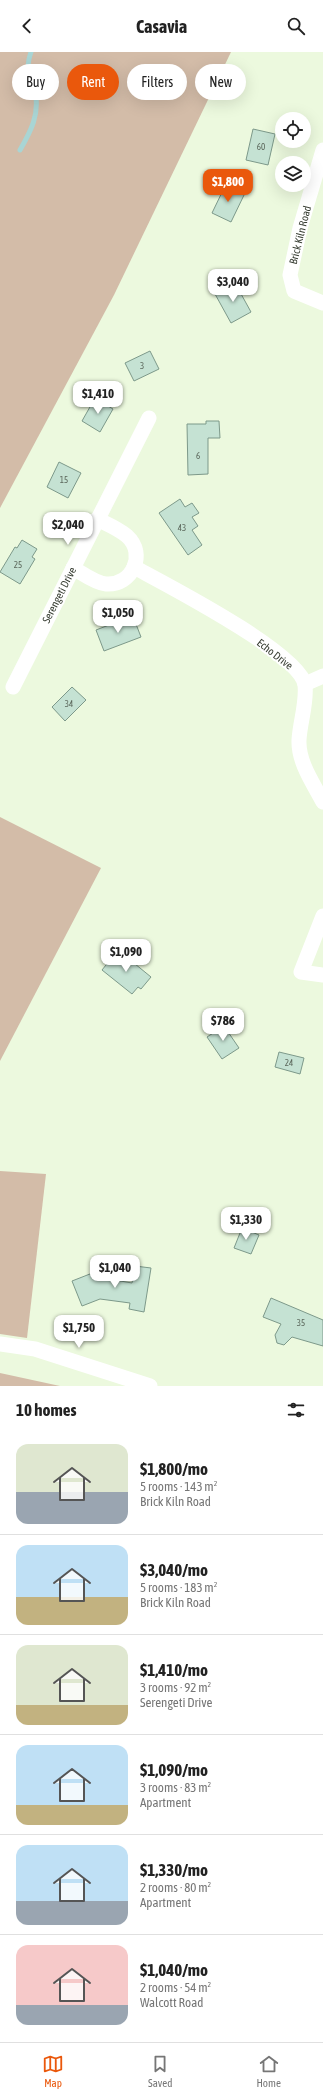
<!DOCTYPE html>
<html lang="en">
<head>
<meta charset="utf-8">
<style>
	:root { --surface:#fff; --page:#f6f6f6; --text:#222; --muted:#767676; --line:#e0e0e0; --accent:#ea580c }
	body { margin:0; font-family:"Asap Condensed",sans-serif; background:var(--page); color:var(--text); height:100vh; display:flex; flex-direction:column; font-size:15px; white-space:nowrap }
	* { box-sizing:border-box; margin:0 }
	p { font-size:13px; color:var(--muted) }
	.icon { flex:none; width:22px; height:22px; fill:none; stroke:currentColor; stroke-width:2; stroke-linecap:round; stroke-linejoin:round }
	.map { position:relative; height:1334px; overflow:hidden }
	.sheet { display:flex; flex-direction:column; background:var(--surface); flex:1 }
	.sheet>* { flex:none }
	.guide { position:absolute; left:12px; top:12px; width:299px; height:36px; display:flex; gap:8px }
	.buttons { position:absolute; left:275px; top:60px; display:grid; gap:8px }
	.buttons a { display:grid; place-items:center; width:36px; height:36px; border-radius:50%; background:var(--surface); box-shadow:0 4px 16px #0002; font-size:20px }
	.price { position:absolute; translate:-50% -34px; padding:0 9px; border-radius:8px; background:#fff; color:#222; font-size:13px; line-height:26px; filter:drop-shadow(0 1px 2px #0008) }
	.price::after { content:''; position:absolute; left:50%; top:24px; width:12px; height:9px; margin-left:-6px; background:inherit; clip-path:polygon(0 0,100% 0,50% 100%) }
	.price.selected { background:var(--accent); color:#fff }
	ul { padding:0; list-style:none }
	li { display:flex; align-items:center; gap:12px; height:100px; padding:0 16px }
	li+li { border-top:1px solid var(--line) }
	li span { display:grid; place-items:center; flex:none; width:112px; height:80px; border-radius:12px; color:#555 }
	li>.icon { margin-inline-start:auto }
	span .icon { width:48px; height:48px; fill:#fffc; stroke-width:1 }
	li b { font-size:17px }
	h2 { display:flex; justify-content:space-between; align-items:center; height:48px; padding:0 16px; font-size:17px }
	.tag { padding:0 14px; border-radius:18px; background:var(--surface); box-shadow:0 4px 16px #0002; font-size:14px; line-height:36px }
	.tag.selected { background:var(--accent); color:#fff }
	header { display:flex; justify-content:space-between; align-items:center; height:52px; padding:0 16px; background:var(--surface); font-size:18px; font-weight:700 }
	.tab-bar { display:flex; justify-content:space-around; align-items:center; height:56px; border-top:1px solid var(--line); background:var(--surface); font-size:11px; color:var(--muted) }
	.tab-bar a { display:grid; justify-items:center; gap:2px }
	.tab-bar .selected { color:var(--accent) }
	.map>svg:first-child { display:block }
	.green { fill:#d3bca8 }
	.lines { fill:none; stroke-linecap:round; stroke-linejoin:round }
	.stream { stroke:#a9d5d4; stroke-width:5 }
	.building { fill:#c5e2d3; stroke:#7d998a }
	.minor { stroke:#fff; stroke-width:15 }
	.labels { text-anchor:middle; stroke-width:4; stroke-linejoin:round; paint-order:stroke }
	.number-label { font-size:9px; fill:#5b675b }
	.street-label { font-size:11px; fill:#383e33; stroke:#fff }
</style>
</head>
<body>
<header><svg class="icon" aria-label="back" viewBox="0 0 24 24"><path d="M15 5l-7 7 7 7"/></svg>Casavia<svg class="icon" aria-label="search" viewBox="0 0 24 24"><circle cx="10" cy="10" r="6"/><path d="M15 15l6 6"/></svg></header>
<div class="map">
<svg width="323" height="1334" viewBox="0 0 323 1334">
	<rect width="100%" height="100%" fill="#ecf9de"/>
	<g class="green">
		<path d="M0,0H231L114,243L0,456Z"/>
		<path d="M0,765L101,816L0,1009Z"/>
		<path d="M0,1119L46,1122L27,1286L0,1282Z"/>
		<path d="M0,1321L60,1334H0Z"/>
	</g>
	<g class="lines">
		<path class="stream" d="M20,98C31,79 40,62 35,39C32,22 24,20 31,0"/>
	</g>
	<g class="building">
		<path d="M253,77L275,82L268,113L246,108Z"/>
		<path d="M226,132L245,141L231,170L212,161Z"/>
		<path d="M235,231L251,260L231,271L215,242Z"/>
		<path d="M150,299L159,317L134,329L125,311Z"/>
		<path d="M95,346L113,357L100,380L82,369Z"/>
		<path d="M206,369H219L220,386H208V422L188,423L187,372H206Z"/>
		<path d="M59,410L81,421L68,446L47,435Z"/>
		<path d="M180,447L185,455L192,451L199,461L192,465L198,474L192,478L202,493L188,503L159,461Z"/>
		<path d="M22,488L37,497L32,505L35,507L20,532L0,520L15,495L17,496Z"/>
		<path d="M134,567L141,585L104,599L96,578L122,568L123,571Z"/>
		<path d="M72,635L86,648L65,669L52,655Z"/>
		<path d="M118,898L151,925L141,937L138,935L132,942L102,918Z"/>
		<path d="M224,974L239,996L222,1007L207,985Z"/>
		<path d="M279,1000L304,1006L300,1022L275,1015Z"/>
		<path d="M242,1176L259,1183L251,1202L234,1196Z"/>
		<path d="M135,1214L151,1216L144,1260L129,1257L130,1251L100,1247L82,1254L72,1229L95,1220L97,1225L132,1231Z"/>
		<path d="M271,1246L323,1268V1294L292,1285L284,1293L277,1291L275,1283L281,1272L263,1265Z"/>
	</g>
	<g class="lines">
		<g class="minor">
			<path d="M323,98L300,176L290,223L294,239L323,251"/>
			<path d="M134,515C165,532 300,601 305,633C307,651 300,670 299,688C298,710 313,731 323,750"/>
			<path d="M73,516C82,521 95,531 106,532C132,534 147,502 127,484C119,477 107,472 97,467"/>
			<path d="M305,632L323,624"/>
			<path d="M13,635L149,366"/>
			<path d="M323,864L301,920L323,923"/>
			<path d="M0,1292L35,1297L150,1334"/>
		</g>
	</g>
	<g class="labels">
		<g class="number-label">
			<text x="261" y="98">60</text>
			<text x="142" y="317">3</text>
			<text x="198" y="407">6</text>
			<text x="64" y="431">15</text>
			<text x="182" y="479">43</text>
			<text x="18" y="516">25</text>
			<text x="69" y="655">34</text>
			<text x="289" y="1014">24</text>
			<text x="301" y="1274">35</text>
		</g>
		<g class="street-label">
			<text transform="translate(300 183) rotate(-76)" y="4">Brick Kiln Road</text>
			<text transform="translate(59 543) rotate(-63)" y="4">Serengeti Drive</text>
			<text transform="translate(275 602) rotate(38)" y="4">Echo Drive</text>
		</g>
	</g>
</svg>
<div class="buttons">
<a><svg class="icon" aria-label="locate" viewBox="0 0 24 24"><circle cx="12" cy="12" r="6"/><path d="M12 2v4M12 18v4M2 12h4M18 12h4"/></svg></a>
<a><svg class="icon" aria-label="layers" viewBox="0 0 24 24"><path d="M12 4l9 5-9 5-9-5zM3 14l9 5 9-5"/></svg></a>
</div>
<b class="price selected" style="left:228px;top:151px">$1,800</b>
<b class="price" style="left:233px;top:251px">$3,040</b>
<b class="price" style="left:98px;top:363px">$1,410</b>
<b class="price" style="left:68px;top:494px">$2,040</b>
<b class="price" style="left:118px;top:582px">$1,050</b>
<b class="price" style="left:126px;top:921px">$1,090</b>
<b class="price" style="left:223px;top:990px">$786</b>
<b class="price" style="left:246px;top:1189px">$1,330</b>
<b class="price" style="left:115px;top:1237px">$1,040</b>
<b class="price" style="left:79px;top:1297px">$1,750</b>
<div class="guide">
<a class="tag">Buy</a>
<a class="tag selected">Rent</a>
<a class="tag">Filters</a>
<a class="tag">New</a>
</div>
</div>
<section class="sheet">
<h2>10 homes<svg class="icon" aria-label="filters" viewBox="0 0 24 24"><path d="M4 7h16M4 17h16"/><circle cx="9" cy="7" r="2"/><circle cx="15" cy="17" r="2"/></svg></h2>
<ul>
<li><span style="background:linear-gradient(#dfe7d0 60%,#9aa5b1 0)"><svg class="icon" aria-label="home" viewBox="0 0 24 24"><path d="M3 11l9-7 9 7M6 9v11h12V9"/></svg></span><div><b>$1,800/mo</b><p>5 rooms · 143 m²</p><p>Brick Kiln Road</p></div></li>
<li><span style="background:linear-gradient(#bfe0f5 65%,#c2b280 0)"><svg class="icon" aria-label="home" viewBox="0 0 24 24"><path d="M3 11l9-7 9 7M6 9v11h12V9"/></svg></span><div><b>$3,040/mo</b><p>5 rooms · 183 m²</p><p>Brick Kiln Road</p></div></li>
<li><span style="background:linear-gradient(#dfe7d0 75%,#c2b280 0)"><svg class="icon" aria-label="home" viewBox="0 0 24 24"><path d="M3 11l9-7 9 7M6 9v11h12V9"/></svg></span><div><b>$1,410/mo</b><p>3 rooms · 92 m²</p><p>Serengeti Drive</p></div></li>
<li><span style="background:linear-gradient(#bfe0f5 75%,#c2b280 0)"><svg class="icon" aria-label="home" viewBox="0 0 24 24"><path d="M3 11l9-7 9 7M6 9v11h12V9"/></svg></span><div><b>$1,090/mo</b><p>3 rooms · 83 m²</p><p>Apartment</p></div></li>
<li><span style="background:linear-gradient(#bfe0f5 70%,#9aa5b1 0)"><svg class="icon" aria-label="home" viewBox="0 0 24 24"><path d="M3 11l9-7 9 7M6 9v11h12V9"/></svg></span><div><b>$1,330/mo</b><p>2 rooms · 80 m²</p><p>Apartment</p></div></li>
<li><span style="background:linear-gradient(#f6c9c9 75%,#9aa5b1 0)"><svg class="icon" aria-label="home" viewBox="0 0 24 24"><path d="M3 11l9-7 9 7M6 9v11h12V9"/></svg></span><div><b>$1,040/mo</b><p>2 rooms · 54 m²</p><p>Walcott Road</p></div></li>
</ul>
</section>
<nav class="tab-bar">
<a class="selected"><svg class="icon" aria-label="map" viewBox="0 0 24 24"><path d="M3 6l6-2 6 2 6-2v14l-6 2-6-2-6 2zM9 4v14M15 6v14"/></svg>Map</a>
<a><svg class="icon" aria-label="saved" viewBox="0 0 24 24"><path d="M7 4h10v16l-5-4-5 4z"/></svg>Saved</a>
<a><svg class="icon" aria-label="home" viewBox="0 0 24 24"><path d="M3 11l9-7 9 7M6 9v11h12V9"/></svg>Home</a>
</nav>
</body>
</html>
